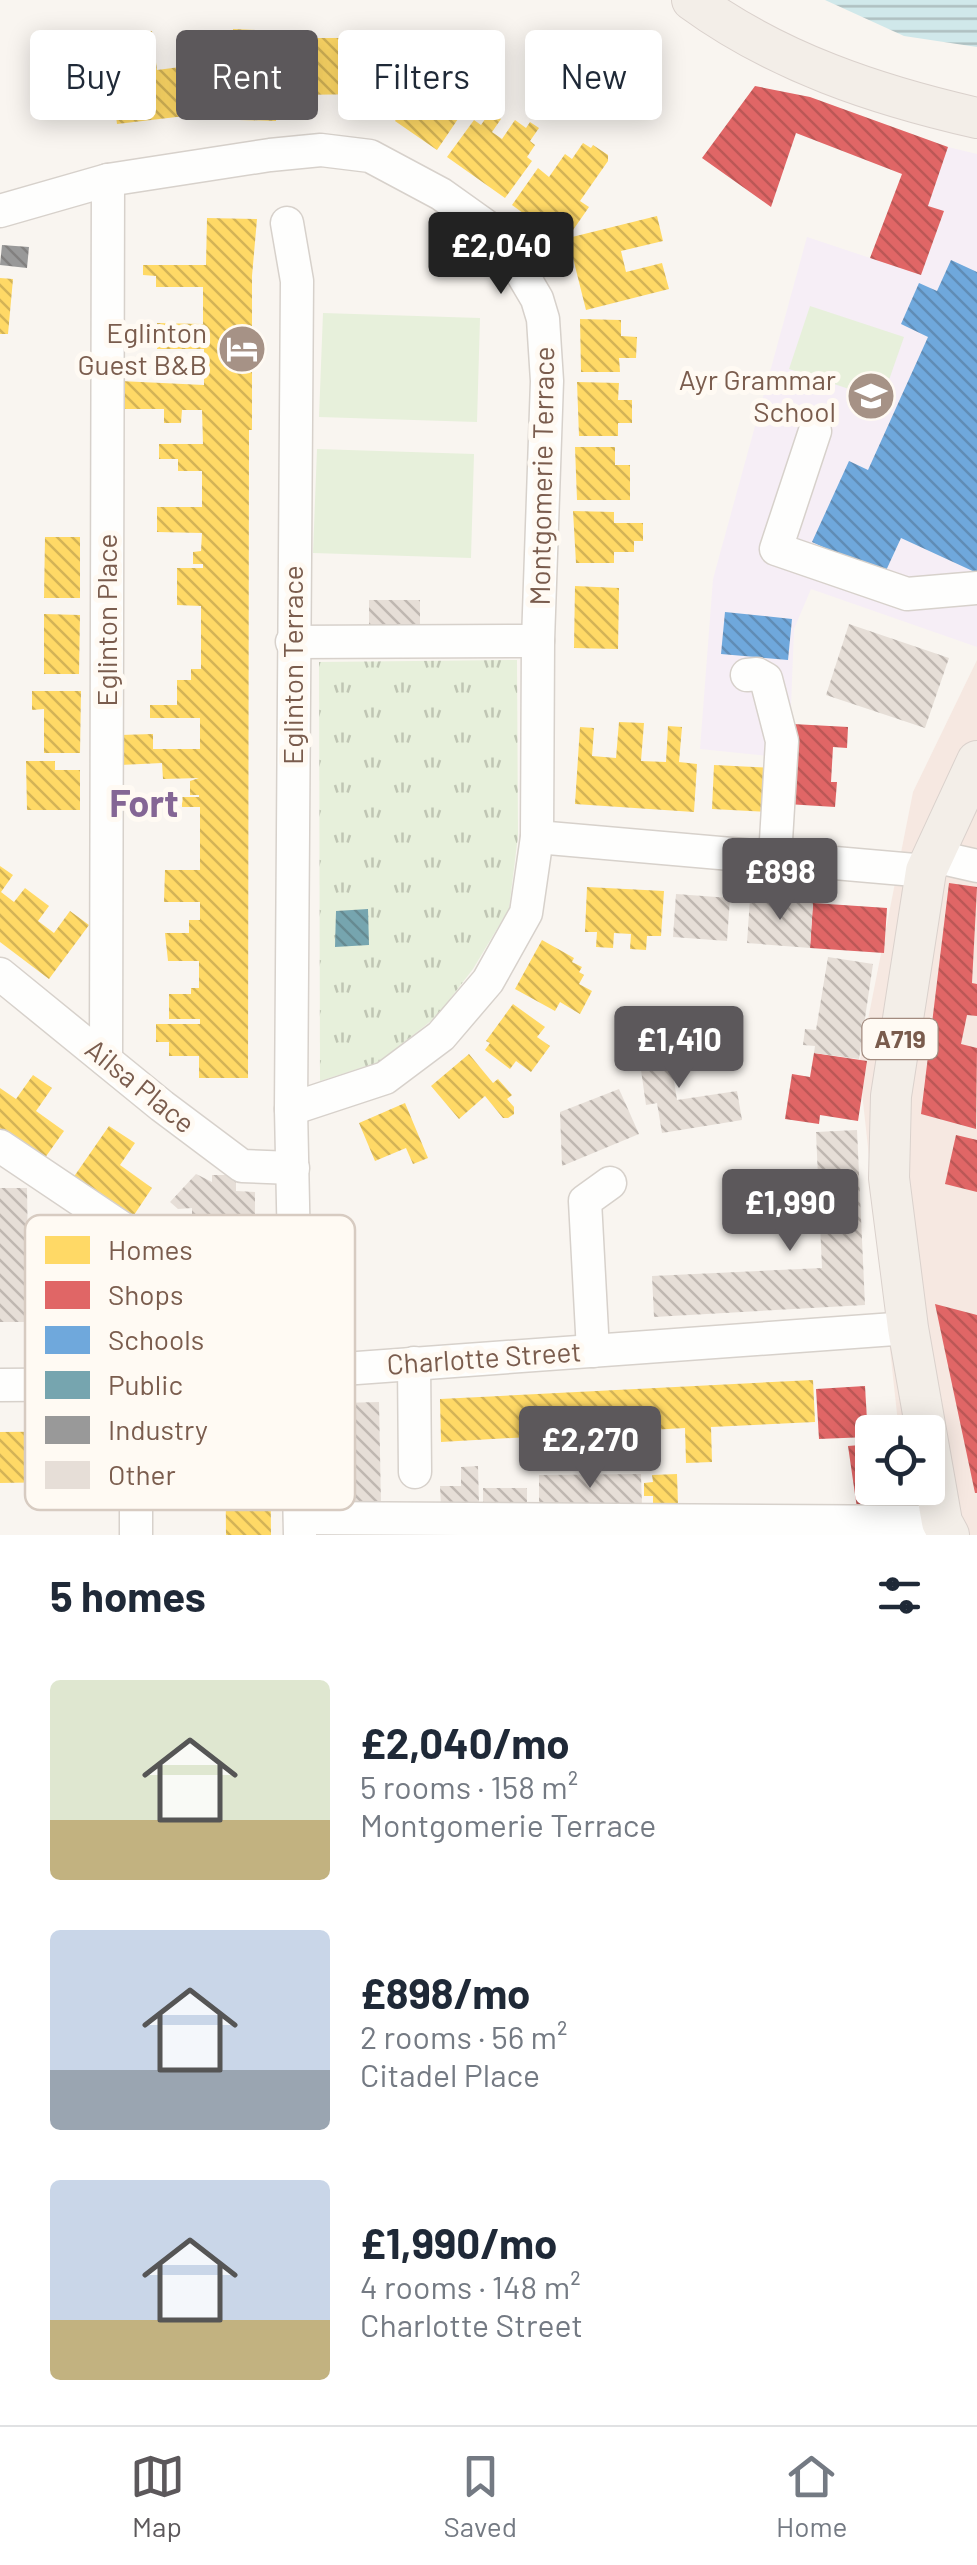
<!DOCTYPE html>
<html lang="en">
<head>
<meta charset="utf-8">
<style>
	:root { --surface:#fff; --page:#f2f2f3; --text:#1f2937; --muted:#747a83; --line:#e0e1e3; --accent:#5c585b }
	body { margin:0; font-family:Barlow,sans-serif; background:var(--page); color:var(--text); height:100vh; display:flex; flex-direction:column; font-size:38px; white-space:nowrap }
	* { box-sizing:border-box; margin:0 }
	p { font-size:32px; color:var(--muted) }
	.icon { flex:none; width:55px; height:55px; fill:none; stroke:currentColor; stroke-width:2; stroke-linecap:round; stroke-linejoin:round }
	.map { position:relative; height:1535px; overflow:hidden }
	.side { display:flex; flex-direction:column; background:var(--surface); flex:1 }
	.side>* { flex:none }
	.hud { position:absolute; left:30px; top:30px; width:918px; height:90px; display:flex; gap:20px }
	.fabs { position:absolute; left:855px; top:1415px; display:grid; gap:20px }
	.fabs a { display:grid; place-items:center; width:90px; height:90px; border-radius:10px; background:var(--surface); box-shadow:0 5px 25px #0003; font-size:50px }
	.price { position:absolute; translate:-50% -85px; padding:0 22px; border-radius:10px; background:var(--accent); color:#fff; font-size:32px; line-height:65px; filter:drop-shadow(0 2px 5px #0008) }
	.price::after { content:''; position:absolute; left:50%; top:60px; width:30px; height:22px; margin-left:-15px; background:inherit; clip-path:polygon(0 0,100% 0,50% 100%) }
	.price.current { background:#222; color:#fff }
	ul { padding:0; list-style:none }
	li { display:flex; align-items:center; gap:30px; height:250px; padding:0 50px }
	li span { display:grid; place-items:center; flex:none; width:280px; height:200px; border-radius:10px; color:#555 }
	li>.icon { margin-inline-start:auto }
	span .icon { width:120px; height:120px; fill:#fffc; stroke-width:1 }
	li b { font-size:42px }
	h2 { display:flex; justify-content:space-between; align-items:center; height:120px; padding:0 50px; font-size:42px }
	.tag { padding:0 35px; border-radius:10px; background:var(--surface); box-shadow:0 5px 25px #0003; font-size:35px; line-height:90px }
	.tag.current { background:var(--accent); color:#fff }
	.menu { display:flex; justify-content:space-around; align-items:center; height:140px; border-top:2px solid var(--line); background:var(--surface); font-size:28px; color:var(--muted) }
	.menu a { display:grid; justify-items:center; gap:5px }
	.menu .current { color:var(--accent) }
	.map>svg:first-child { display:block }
	.commercial { fill:#f6e8e1 }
	.education { fill:#f6eef6 }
	.grass { fill:url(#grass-tufts) }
	.garden { fill:#e7f0db }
	.water { fill:url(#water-rules) }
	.homes { fill:url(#homes-back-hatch) }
	.shops { fill:url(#shops-back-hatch) }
	.schools { fill:url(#schools-back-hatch) }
	.public { fill:url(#public-back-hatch) }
	.industry { fill:url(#industry-back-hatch) }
	.building { fill:url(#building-back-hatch) }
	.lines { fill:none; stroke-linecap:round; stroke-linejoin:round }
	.minor-casing { stroke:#d7d1cb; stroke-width:35 }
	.major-casing { stroke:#dad1cc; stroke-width:42 }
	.minor { stroke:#fefefd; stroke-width:32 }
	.major { stroke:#f3eee8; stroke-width:40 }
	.labels { text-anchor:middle; stroke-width:10; stroke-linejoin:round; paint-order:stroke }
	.shield { fill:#fffaf3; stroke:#a28b7f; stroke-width:2.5 }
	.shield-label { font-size:25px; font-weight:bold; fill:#7a5c4d }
	.poi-label { font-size:28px; fill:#7a5c4d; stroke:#fffaf3; text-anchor:end }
	.street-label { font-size:28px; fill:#7a5c4d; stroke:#fffaf3 }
	.district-label { font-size:38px; font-weight:bold; fill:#846695; stroke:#fffaf3 }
	.key { fill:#fffaf3; stroke:#d7cbc1; stroke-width:2.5 }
	.key-label { font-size:28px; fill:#7a5c4d }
</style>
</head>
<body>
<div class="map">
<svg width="977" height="1535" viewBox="0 0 977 1535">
	<defs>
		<pattern id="grass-tufts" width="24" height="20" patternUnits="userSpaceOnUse" patternTransform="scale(2.5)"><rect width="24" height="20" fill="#e7f0db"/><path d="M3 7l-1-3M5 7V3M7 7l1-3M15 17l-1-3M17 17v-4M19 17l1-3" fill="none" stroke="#c0c6b4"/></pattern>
		<pattern id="water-rules" width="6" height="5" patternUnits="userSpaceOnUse" patternTransform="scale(2.5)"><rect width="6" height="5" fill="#d0e8ea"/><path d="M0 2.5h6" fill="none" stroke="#aebfc0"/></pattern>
		<pattern id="homes-back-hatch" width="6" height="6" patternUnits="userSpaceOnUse" patternTransform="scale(2.5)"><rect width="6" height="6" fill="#ffd966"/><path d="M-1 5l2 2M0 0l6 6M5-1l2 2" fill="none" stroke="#d3b356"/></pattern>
		<pattern id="shops-back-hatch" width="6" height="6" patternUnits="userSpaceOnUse" patternTransform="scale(2.5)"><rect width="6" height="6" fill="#e06666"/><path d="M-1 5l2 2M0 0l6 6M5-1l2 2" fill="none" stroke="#bb5756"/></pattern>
		<pattern id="schools-back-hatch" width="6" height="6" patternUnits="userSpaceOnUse" patternTransform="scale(2.5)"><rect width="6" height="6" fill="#6fa8dc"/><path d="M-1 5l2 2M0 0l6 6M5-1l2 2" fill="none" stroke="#608cb5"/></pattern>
		<pattern id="public-back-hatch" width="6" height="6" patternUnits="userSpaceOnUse" patternTransform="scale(2.5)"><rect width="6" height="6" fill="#76a5af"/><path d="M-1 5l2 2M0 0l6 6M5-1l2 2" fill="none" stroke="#668a91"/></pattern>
		<pattern id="industry-back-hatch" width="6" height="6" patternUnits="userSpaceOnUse" patternTransform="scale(2.5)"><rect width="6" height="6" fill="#999"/><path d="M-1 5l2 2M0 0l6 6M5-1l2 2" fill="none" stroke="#82807f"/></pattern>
		<pattern id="building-back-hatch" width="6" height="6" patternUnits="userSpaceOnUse" patternTransform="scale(2.5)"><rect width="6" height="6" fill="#e6ded7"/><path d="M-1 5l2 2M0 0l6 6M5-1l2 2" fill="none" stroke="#bfb7b1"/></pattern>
	</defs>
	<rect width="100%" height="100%" fill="#f9f5f0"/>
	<path class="commercial" d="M977,660V1535H846L907,1511L905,1488H928V1432H899L859,1065L913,792Z"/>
	<path class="education" d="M948,147L977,154V647L811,589L794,629L789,758L700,749L713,579L807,237L921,275L944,212L928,206Z"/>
	<path class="grass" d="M517,660L518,836L509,909L473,969L436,1017L379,1062L320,1081L319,662Z"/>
	<g class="garden">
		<path d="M810,306L904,337L882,400L789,369Z"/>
		<path d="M323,313L480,318L477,422L319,417Z"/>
		<path d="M317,449L474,454L471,558L313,553Z"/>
	</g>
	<path class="water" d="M825,0H977V47L904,36Z"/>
	<g class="homes">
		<path d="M233,29L256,30L255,59H267V71H277L276,121L206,119L208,68L232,69Z"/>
		<path d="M152,31L157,70L180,67L185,116L117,124L111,76L132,74L127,33Z"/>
		<path d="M312,38H342V51L376,50L377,94L289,95L288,52L312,51Z"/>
		<path d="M443,83L457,93L447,108L460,116L437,150L395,121L418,87L433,98Z"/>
		<path d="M490,112L501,119L492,132L502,139L515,120L526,128L530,122L539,128L530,141L535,145L527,157L532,161L505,198L447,157L474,120L481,125Z"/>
		<path d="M583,143L591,148L593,145L608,155V161L580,201L589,207L564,243L512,205L538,168L549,177L565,154L572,159Z"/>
		<path d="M657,216L663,241L621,251L626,272L662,263L669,289L586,310L568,238Z"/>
		<path d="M207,218L257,219L252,276V430H249L248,1078H199V1056H169V1042H156V1024H200V1019H169V994H191V988H199V961H168L165,933H189V920H200V902H164L165,870H200V807H182V797H199V795H190V781L199,778L163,779L162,763L120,765V735L153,734V749H200V718H150V705H177V680H191V669H201V606L177,605V568H203V564H193V552L201,551L202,533L157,532V507H202V471H178V459H159V444H203L202,410H182L181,423H164V409H123L120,381L204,385V349H157V323L203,324V287H156V276L143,275V265H206Z"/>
		<path d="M0,278L13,279L8,334H0Z"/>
		<path d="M580,319L621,320V336L637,337L636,358H619L620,372H581Z"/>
		<path d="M577,382L619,383L618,400H632V423H618V436H579Z"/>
		<path d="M575,447H615V465H630V500H577Z"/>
		<path d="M573,511L614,512V523H643V541H634V552H614V563H576Z"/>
		<path d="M45,537H80V598H44Z"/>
		<path d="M575,586L619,588L618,649L574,648Z"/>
		<path d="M44,614L80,615L79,674H44Z"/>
		<path d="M32,691H81L80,753H44V709L32,710Z"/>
		<path d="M619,722L644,723L641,761L666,762L668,726L682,727L679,762L697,764L694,812L575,804L580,727L594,728L592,756L616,758Z"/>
		<path d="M26,761H55V770H80V810H27Z"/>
		<path d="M714,765L773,768L771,812L712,809Z"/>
		<path d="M0,866L13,875L1,892L14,902L25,888L49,906L38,921L54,933L70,911L89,925L49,979L0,942Z"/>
		<path d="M587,887L664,891L661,936H647L646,950L630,949L631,934L614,933L613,948L596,947L597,932H585Z"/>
		<path d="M542,940L574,958L572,962L582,967L579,972L584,975L579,984L592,991L580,1014L560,1002L555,1011L515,989Z"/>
		<path d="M513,1004L545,1027L537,1037L550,1046L531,1072L516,1061L510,1069L485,1050L490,1043L486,1041Z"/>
		<path d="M469,1054L493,1083L498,1079L512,1095L507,1099L514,1107V1114L508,1118H503L485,1096L459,1119L431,1086Z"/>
		<path d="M33,1075L52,1088L36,1111L64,1131L42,1162L0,1133V1088L16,1099Z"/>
		<path d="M405,1103L428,1158L413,1164L406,1148L375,1161L359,1123Z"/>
		<path d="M109,1126L135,1143L120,1165L152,1188L132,1218L73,1178Z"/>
		<path d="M813,1380L815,1422L711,1427L712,1462L686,1463L685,1428L441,1442L440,1399Z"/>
		<path d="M225,1418H270L271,1535H226Z"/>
		<path d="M119,1431L120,1481L0,1483V1432Z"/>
		<path d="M677,1474L678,1505H653V1496H644V1483L653,1482L652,1475Z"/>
	</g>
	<g class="shops">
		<path d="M755,86L810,97L948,147L928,206L944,211L921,275L870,258L902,174L796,133L771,207L702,158Z"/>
		<path d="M793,724L848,727L847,748L833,747L831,782H837L835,807L787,804Z"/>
		<path d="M949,883L977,887L972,983L977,984V1016L967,1015L961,1044L977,1048L976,1129L921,1114Z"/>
		<path d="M813,903L887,908L884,953L810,948Z"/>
		<path d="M814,1053L867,1061L858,1121L820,1115L819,1124L785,1119L792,1074L810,1077Z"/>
		<path d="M956,1135L977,1140V1192L945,1184Z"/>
		<path d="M935,1304L977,1315V1493H975Z"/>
		<path d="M865,1386L868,1437L819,1439L816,1389Z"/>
		<path d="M872,1444V1488H898L901,1507L857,1508L848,1446Z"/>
	</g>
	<g class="schools">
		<path d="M951,260L977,272V573L901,538L884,575L812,542L849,461L868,470L928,337L901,324L919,283L937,291Z"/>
		<path d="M725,612L792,619L788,660L721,654Z"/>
	</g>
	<path class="public" d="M368,909L369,945L335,947L336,911Z"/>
	<path class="industry" d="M2,245L29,247L27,268L0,265Z"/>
	<g class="building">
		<path d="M369,600H420V630L369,629Z"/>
		<path d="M849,624L949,658L925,728L826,695Z"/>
		<path d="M676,894L730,898L727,941L673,937Z"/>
		<path d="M750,898L813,903L810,948L747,943Z"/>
		<path d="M828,957L873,964L859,1059L814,1053L815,1046L803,1045L805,1029L816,1030Z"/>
		<path d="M666,1030L677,1100L737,1091L742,1120L662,1133L657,1103L646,1105L636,1035Z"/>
		<path d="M619,1089L639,1134L562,1166L560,1112Z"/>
		<path d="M857,1130L865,1305L654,1317L652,1276L822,1268L816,1132Z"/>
		<path d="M196,1174L212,1182V1175H236V1191L255,1192V1243L192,1242V1208L178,1209L170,1202Z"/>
		<path d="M0,1188H27L29,1322H0Z"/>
		<path d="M379,1402L381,1505L342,1506L340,1403Z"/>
		<path d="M478,1466L479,1505L441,1506L440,1486H461V1467Z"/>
		<path d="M641,1474L642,1507L539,1508V1475Z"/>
		<rect x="483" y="1488" width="44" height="17"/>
	</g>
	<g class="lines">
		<g class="minor-casing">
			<g id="minor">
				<path d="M0,211L108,180L270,155L321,150L370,156L441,194L500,236L537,299L543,319L547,381L538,641L537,837L526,913L488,981L441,1036L385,1078L291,1109"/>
				<path d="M287,223L297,281L291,1109L300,1535"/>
				<path d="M815,431L776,549L907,594L977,588"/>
				<path d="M292,642L538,641"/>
				<path d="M747,675L757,674L766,679L782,741L775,857"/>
				<path d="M537,837L926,871"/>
				<path d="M933,856L977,866"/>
				<path d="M0,974L162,1106L242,1166L293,1168"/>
				<path d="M106,1060L108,180"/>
				<path d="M0,1146L131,1234L252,1375"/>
				<path d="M593,1351L585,1201L610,1183"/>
				<path d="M414,1363L415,1472"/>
				<path d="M136,1384V1535"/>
				<path d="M0,1385L136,1384L908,1328"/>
				<path d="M300,1518L942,1522"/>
			</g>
		</g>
		<g class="major-casing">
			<g id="major">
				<path d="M692,0C777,62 876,95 977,118"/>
				<path d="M949,1535L942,1522L908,1328L889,1178L891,1096L926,871L977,761"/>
			</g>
		</g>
		<use href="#minor" class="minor"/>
		<use href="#major" class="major"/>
	</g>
	<defs>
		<g id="hotel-disc" transform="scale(2.5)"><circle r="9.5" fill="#a69286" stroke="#fffaf3"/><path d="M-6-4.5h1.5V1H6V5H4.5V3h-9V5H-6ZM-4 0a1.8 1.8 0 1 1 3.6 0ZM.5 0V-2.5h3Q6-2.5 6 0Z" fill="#fff"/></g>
		<g id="school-disc" transform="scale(2.5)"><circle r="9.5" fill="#a69286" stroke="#fffaf3"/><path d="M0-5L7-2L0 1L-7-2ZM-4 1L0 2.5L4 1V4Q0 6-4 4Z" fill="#fff"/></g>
	</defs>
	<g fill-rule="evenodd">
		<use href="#hotel-disc" x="242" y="349"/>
		<use href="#school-disc" x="871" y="396"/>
	</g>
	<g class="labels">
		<rect class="shield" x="862.5" y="1019" width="75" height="40" rx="8"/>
		<g class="shield-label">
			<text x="900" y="1048">A719</text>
		</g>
		<g class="poi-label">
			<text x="207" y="343">Eglinton<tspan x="207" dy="32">Guest B&amp;B</tspan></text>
			<text x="836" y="390">Ayr Grammar<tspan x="836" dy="32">School</tspan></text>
		</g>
		<g class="street-label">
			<text transform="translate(542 476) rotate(-89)" y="10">Montgomerie Terrace</text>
			<text transform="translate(107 620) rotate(-90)" y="10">Eglinton Place</text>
			<text transform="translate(293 665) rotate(-90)" y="10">Eglinton Terrace</text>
			<text transform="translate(140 1086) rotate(39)" y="10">Ailsa Place</text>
			<text transform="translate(484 1358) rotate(-4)" y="10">Charlotte Street</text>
		</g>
		<g class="district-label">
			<text x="144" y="817">Fort</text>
		</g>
	</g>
	<rect x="25" y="1215" width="330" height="295" rx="15" class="key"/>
	<rect x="45" y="1236" width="45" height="28" fill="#ffd966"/>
	<rect x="45" y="1281" width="45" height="28" fill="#e06666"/>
	<rect x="45" y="1326" width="45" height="28" fill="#6fa8dc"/>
	<rect x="45" y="1371" width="45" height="28" fill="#76a5af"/>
	<rect x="45" y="1416" width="45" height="28" fill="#999"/>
	<rect x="45" y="1461" width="45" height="28" fill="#e6ded7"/>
	<g class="key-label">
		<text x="108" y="1260">Homes</text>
		<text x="108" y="1305">Shops</text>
		<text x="108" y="1350">Schools</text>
		<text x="108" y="1395">Public</text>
		<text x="108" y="1440">Industry</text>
		<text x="108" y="1485">Other</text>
	</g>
</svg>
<div class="fabs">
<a><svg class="icon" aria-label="locate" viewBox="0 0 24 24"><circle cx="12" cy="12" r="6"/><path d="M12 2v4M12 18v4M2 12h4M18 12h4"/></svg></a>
</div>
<b class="price current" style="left:501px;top:297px">£2,040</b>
<b class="price" style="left:780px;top:923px">£898</b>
<b class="price" style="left:679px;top:1091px">£1,410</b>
<b class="price" style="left:790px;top:1254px">£1,990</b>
<b class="price" style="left:590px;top:1491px">£2,270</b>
<div class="hud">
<a class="tag">Buy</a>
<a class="tag current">Rent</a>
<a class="tag">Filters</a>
<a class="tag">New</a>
</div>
</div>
<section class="side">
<h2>5 homes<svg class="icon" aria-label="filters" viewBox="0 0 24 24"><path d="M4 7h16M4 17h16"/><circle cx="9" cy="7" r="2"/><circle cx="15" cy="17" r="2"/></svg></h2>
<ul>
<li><span style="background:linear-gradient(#dfe7d0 70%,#c2b280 0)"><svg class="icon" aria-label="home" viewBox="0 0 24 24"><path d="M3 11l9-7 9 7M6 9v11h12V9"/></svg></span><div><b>£2,040/mo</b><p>5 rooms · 158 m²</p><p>Montgomerie Terrace</p></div></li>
<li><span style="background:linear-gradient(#c9d6e8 70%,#9aa5b1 0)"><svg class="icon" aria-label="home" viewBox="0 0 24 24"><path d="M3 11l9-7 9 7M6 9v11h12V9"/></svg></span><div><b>£898/mo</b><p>2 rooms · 56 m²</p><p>Citadel Place</p></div></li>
<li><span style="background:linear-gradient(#c9d6e8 70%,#c2b280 0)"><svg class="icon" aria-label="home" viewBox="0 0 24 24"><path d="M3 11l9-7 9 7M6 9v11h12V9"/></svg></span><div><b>£1,990/mo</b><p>4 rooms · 148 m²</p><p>Charlotte Street</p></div></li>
</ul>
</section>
<nav class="menu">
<a class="current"><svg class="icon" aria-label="map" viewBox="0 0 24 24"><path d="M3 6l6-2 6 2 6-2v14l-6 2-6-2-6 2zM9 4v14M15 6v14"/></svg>Map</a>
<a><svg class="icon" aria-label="saved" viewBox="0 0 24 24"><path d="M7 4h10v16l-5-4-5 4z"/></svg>Saved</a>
<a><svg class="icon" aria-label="home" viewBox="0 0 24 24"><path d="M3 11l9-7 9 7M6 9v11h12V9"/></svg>Home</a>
</nav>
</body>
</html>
